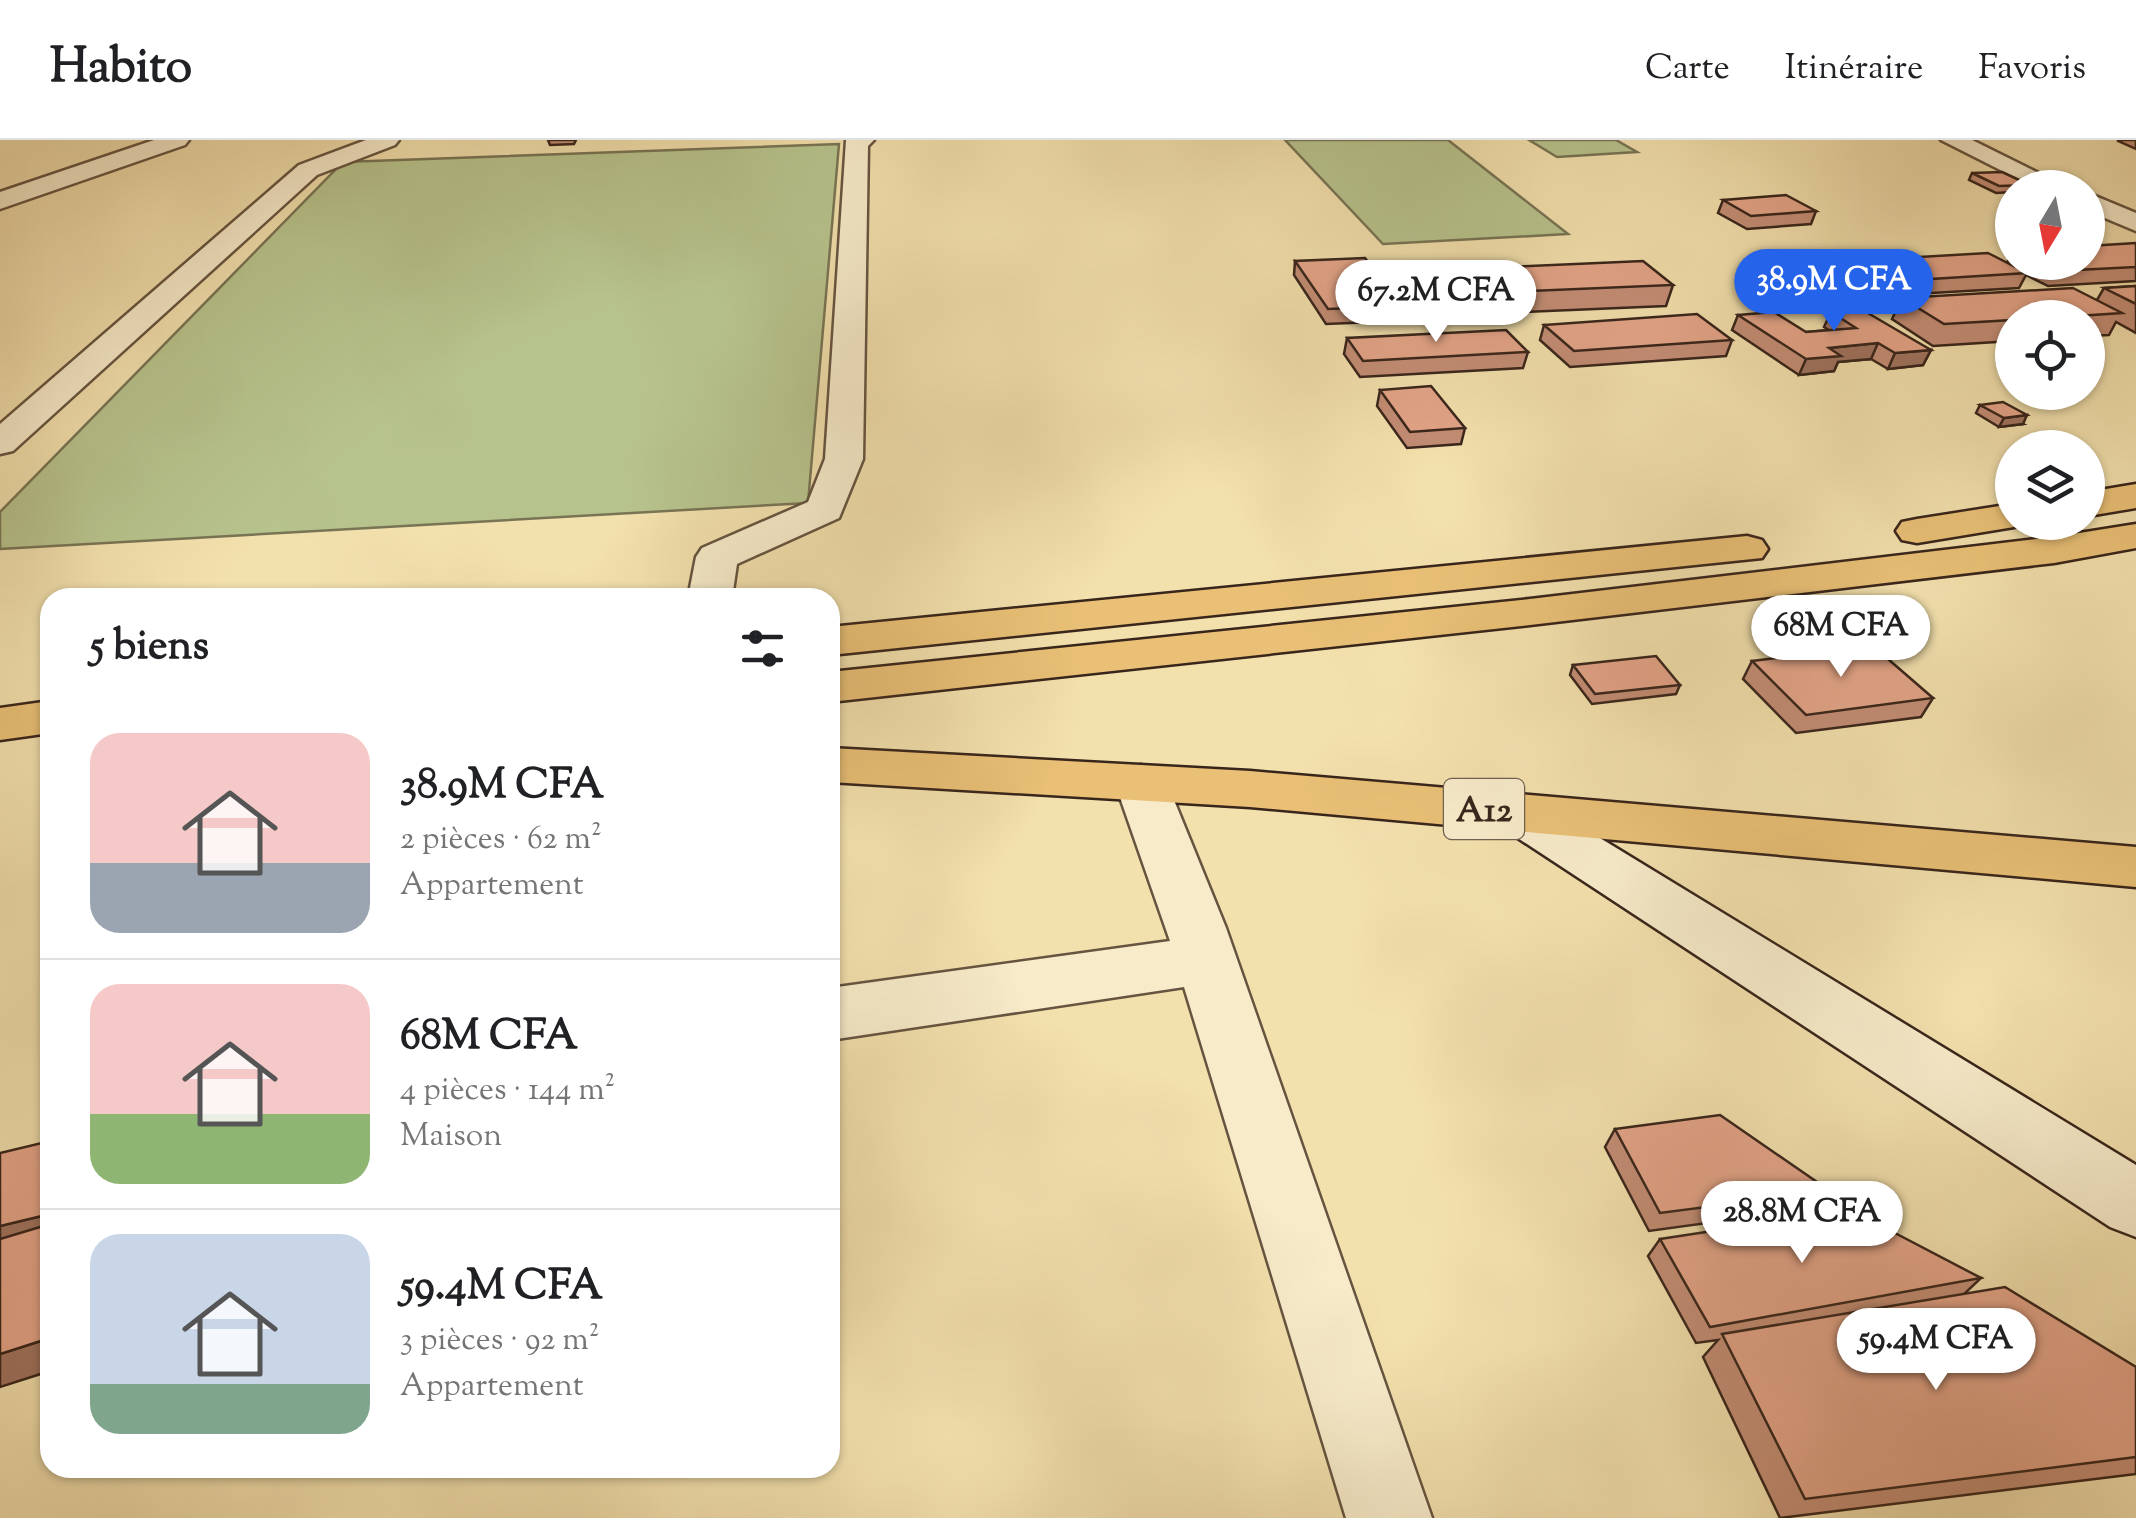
<!DOCTYPE html>
<html lang="fr">
<head>
<meta charset="utf-8">
<style>
	:root { --surface:#fff; --page:#f6f6f6; --text:#202124; --muted:#757577; --line:#e0e0e0; --accent:#2563eb }
	body { margin:0; font-family:"Sorts Mill Goudy",serif; background:var(--page); color:var(--text); height:100vh; display:flex; flex-direction:column; font-size:38px; white-space:nowrap }
	* { box-sizing:border-box; margin:0 }
	p { font-size:32px; color:var(--muted) }
	.icon { flex:none; width:55px; height:55px; fill:none; stroke:currentColor; stroke-width:2; stroke-linecap:round; stroke-linejoin:round }
	.map { position:relative; flex:1; overflow:hidden }
	.panel { position:absolute; left:40px; top:448px; width:800px; height:890px; display:flex; flex-direction:column; background:var(--surface); border-radius:30px; box-shadow:0 2px 8px #0004 }
	.panel>* { flex:none }
	.needle { width:65px; rotate:190deg }
	.tools { position:absolute; left:1995px; top:30px; display:grid; gap:20px }
	.tools a { display:grid; place-items:center; width:110px; height:110px; border-radius:50%; background:var(--surface); box-shadow:0 2px 8px #0004; font-size:50px }
	.price { position:absolute; translate:-50% -85px; padding:0 22px; border-radius:35px; background:#fff; color:#222; font-size:32px; line-height:65px; filter:drop-shadow(0 2px 5px #0008) }
	.price::after { content:''; position:absolute; left:50%; top:60px; width:30px; height:22px; margin-left:-15px; background:inherit; clip-path:polygon(0 0,100% 0,50% 100%) }
	.price.active { background:var(--accent); color:#fff }
	ul { padding:0; list-style:none }
	li { display:flex; align-items:center; gap:30px; height:250px; padding:0 50px }
	li+li { border-top:2px solid var(--line) }
	li span { display:grid; place-items:center; flex:none; width:280px; height:200px; border-radius:30px; color:#555 }
	li>.icon { margin-inline-start:auto }
	span .icon { width:120px; height:120px; fill:#fffc; stroke-width:1 }
	li b { font-size:42px }
	h2 { display:flex; justify-content:space-between; align-items:center; height:120px; padding:0 50px; font-size:42px }
	header { display:flex; align-items:center; gap:60px; box-sizing:border-box; height:140px; padding:0 50px; background:var(--surface); border-bottom:2px solid var(--line) }
	header strong { font-size:48px }
	nav { display:flex; gap:55px; margin-inline-start:auto; font-size:35px }
	.map>svg:first-child { display:block }
	.green { fill:#b7c38d; stroke:#787454; stroke-width:2.5 }
	.lines { fill:none; stroke-linecap:round; stroke-linejoin:round }
	.street-casing { stroke:#665440; stroke-width:5 }
	.secondary-casing { stroke:#38251b; stroke-width:5 }
	.primary-casing { stroke:#38251b; stroke-width:5 }
	.street { fill:#f7ebca; fill-rule:evenodd }
	.secondary { fill:#f7ebca; fill-rule:evenodd }
	.primary { fill:#e9c076; fill-rule:evenodd }
	.wall { fill:#c38d75; stroke:#38251b; stroke-width:2.5 }
	.shaded-wall { fill:#9f735f; stroke:#38251b; stroke-width:2.5 }
	.building { fill:#e3a488; stroke:#38251b; stroke-width:2.5 }
	.labels { text-anchor:middle; stroke-width:10; stroke-linejoin:round; paint-order:stroke }
	.shield { fill:#f7ebca; stroke:#716050; stroke-width:2.5 }
	.shield-label { font-size:35px; font-weight:bold; fill:#38251b }
</style>
</head>
<body>
<header>
<strong>Habito</strong>
<nav><a>Carte</a><a>Itinéraire</a><a>Favoris</a></nav>
</header>
<div class="map">
<svg width="2136" height="1378" viewBox="0 0 2136 1378">
	<rect width="100%" height="100%" fill="#f2e0ad"/>
	<filter id="stains"><feTurbulence type="fractalNoise" baseFrequency=".002" numOctaves="4"/><feColorMatrix values="0 0 0 0 .2 0 0 0 0 .09 0 0 0 0 .02 0 0 0 .5 -.17"/></filter>
	<radialGradient id="worn" r=".72"><stop offset=".6" stop-color="#630" stop-opacity="0"/><stop offset="1" stop-color="#630" stop-opacity=".3"/></radialGradient>
	<g class="green">
		<path d="M1285,0H1448L1568,94L1383,104Z"/>
		<path d="M1529,0H1616L1637,12L1557,17Z"/>
		<path d="M839,4L808,363L0,409V372L343,22Z"/>
	</g>
	<g class="lines">
		<g class="street-casing">
			<g id="street">
				<path d="M154,0H189L185,5L0,69V52Z"/>
				<path d="M366,0H399L395,5L317,35L13,311L0,314V284L299,25Z"/>
				<path d="M846,0H874L868,6L863,319L839,378L737,424L732,458H688L696,417L702,408L808,362L825,319Z"/>
				<path d="M1941,0H1972L2069,48H2036Z"/>
				<path d="M2088,53L2136,73V91L2088,71Z"/>
				<path d="M1141,625L1160,631L1167,643L1226,788L1432,1378H1346L1184,847L830,900V848L1170,801L1115,643L1122,631Z"/>
			</g>
		</g>
		<g class="secondary-casing">
			<path id="secondary" d="M1517,653L1536,659L2136,1025V1097L2110,1087L1498,685L1490,672L1498,659Z"/>
		</g>
		<g class="primary-casing">
			<g id="primary">
				<path d="M2136,344V368L2088,376V352Z"/>
				<path d="M2012,364V382L2026,385L1917,403L1902,400L1896,391L1902,382L1917,379Z"/>
				<path d="M2136,384V408L2054,423L1530,485L830,562V532L1530,459L2054,397Z"/>
				<path d="M1747,396L1762,400L1768,409L1762,418L830,515V487Z"/>
				<path d="M50,561V593L0,600V568Z"/>
				<path d="M830,608L1250,631L2136,707V747L1250,667L830,642Z"/>
			</g>
		</g>
		<use href="#street" class="street"/>
		<use href="#secondary" class="secondary"/>
		<use href="#primary" class="primary"/>
	</g>
	<g class="wall">
		<path d="M548,0H576L574,4L550,5Z"/>
		<path d="M2118,0H2136V9L2118,1Z"/>
		<path d="M1972,33L2030,45L2029,48H2012V52L1996,53L1969,40Z"/>
		<path d="M1723,60L1816,71L1811,84L1747,89L1718,73Z"/>
		<path d="M2136,103V141L2048,146L2026,135L2019,148L1861,157L1827,136L1833,122L2007,123L2012,112V122H2088Z"/>
		<path d="M1295,121L1402,166L1399,181L1326,184L1294,135Z"/>
		<path d="M1482,128L1673,145L1666,166L1501,173L1477,148Z"/>
		<path d="M2136,146V193L2116,182L2109,195L2088,196V178H2012V201L1933,206L1892,179L1902,158L2097,160L2104,148Z"/>
		<path d="M1831,172L1931,210L1923,225L1888,229L1871,219L1838,222L1834,231L1799,235L1732,190L1738,175L1806,192L1829,190L1824,187Z"/>
		<path d="M1544,185L1732,200L1726,216L1570,227L1540,200Z"/>
		<path d="M1347,198L1528,212L1523,228L1360,237L1344,214Z"/>
		<path d="M1380,250L1465,288L1461,304L1407,308L1377,266Z"/>
		<path d="M1980,265L2023,284L1999,287L1976,273Z"/>
		<path d="M1752,521L1933,558L1921,577L1796,593L1743,539Z"/>
		<path d="M1573,525L1680,545L1676,554L1592,564L1570,535Z"/>
		<path d="M1615,989L1830,1051L1816,1068L1649,1091L1605,1007Z"/>
		<path d="M1660,1099L1981,1138L1964,1154L2136,1227V1334L1780,1378L1703,1217L1718,1200L1696,1203L1648,1116Z"/>
	</g>
	<g class="shaded-wall">
		<path d="M1878,203L1871,219L1838,222L1834,231L1799,235L1806,219L1829,208Z"/>
		<path d="M1931,210L1923,225L1888,229L1895,213Z"/>
		<path d="M2027,275L2023,284L1999,287L2004,278Z"/>
		<path d="M50,1074V1096L0,1109V1086Z"/>
		<path d="M50,1198V1231L0,1247V1214Z"/>
	</g>
	<g class="building">
		<path d="M2002,32L2030,45L1999,46L1972,33Z"/>
		<path d="M1786,55L1816,71L1751,76L1723,60Z"/>
		<path d="M2136,103V127L2056,131L2038,122H2088V106Z"/>
		<path d="M1988,113L2027,133L1867,143L1833,122Z"/>
		<path d="M1365,118L1402,166L1328,169L1295,121Z"/>
		<path d="M1643,121L1673,145L1506,152L1482,128Z"/>
		<path d="M2136,146V164L2104,148Z"/>
		<path d="M2073,148L2122,173L2047,178H2012V180L1944,184L1902,158Z"/>
		<path d="M1861,169L1931,210L1895,213L1878,203L1829,208L1841,216L1806,219L1738,175L1774,172L1806,192L1856,188L1831,172Z"/>
		<path d="M1697,174L1732,200L1574,211L1544,185Z"/>
		<path d="M1506,190L1528,212L1363,221L1347,198Z"/>
		<path d="M1431,246L1465,288L1410,292L1380,250Z"/>
		<path d="M2003,262L2027,275L2004,278L1980,265Z"/>
		<path d="M1873,506L1933,558L1806,575L1752,521Z"/>
		<path d="M1656,516L1680,545L1595,554L1573,525Z"/>
		<path d="M1720,975L1830,1051L1660,1073L1615,989Z"/>
		<path d="M50,1001V1074L0,1086V1013Z"/>
		<path d="M1851,1070L1981,1138L1710,1187L1660,1099Z"/>
		<path d="M50,1084V1198L0,1214V1099Z"/>
		<path d="M2005,1147L2136,1227V1317L1805,1359L1722,1194Z"/>
	</g>
	<g class="labels">
		<rect class="shield" x="1444" y="639" width="80" height="60" rx="8"/>
		<g class="shield-label">
			<text x="1484" y="681">A12</text>
		</g>
	</g>
	<rect width="100%" height="100%" filter="url(#stains)"/>
	<rect width="100%" height="100%" fill="url(#worn)"/>
</svg>
<div class="tools">
<a><svg class="needle" viewBox="-14 -14 28 28"><path d="M0-13l5 13h-10z" fill="#e53935"/><path d="M0 13l5-13h-10z" fill="#757577"/></svg></a>
<a><svg class="icon" aria-label="locate" viewBox="0 0 24 24"><circle cx="12" cy="12" r="6"/><path d="M12 2v4M12 18v4M2 12h4M18 12h4"/></svg></a>
<a><svg class="icon" aria-label="layers" viewBox="0 0 24 24"><path d="M12 4l9 5-9 5-9-5zM3 14l9 5 9-5"/></svg></a>
</div>
<b class="price active" style="left:1834px;top:194px">38.9M CFA</b>
<b class="price" style="left:1436px;top:205px">67.2M CFA</b>
<b class="price" style="left:1841px;top:540px">68M CFA</b>
<b class="price" style="left:1802px;top:1126px">28.8M CFA</b>
<b class="price" style="left:1936px;top:1253px">59.4M CFA</b>
<section class="panel">
<h2>5 biens<svg class="icon" aria-label="filters" viewBox="0 0 24 24"><path d="M4 7h16M4 17h16"/><circle cx="9" cy="7" r="2"/><circle cx="15" cy="17" r="2"/></svg></h2>
<ul>
<li><span style="background:linear-gradient(#f6c9c9 65%,#9aa5b1 0)"><svg class="icon" aria-label="home" viewBox="0 0 24 24"><path d="M3 11l9-7 9 7M6 9v11h12V9"/></svg></span><div><b>38.9M CFA</b><p>2 pièces · 62 m²</p><p>Appartement</p></div></li>
<li><span style="background:linear-gradient(#f6c9c9 65%,#8fb573 0)"><svg class="icon" aria-label="home" viewBox="0 0 24 24"><path d="M3 11l9-7 9 7M6 9v11h12V9"/></svg></span><div><b>68M CFA</b><p>4 pièces · 144 m²</p><p>Maison</p></div></li>
<li><span style="background:linear-gradient(#c9d6e8 75%,#7fa58c 0)"><svg class="icon" aria-label="home" viewBox="0 0 24 24"><path d="M3 11l9-7 9 7M6 9v11h12V9"/></svg></span><div><b>59.4M CFA</b><p>3 pièces · 92 m²</p><p>Appartement</p></div></li>
</ul>
</section>
</div>
</body>
</html>
